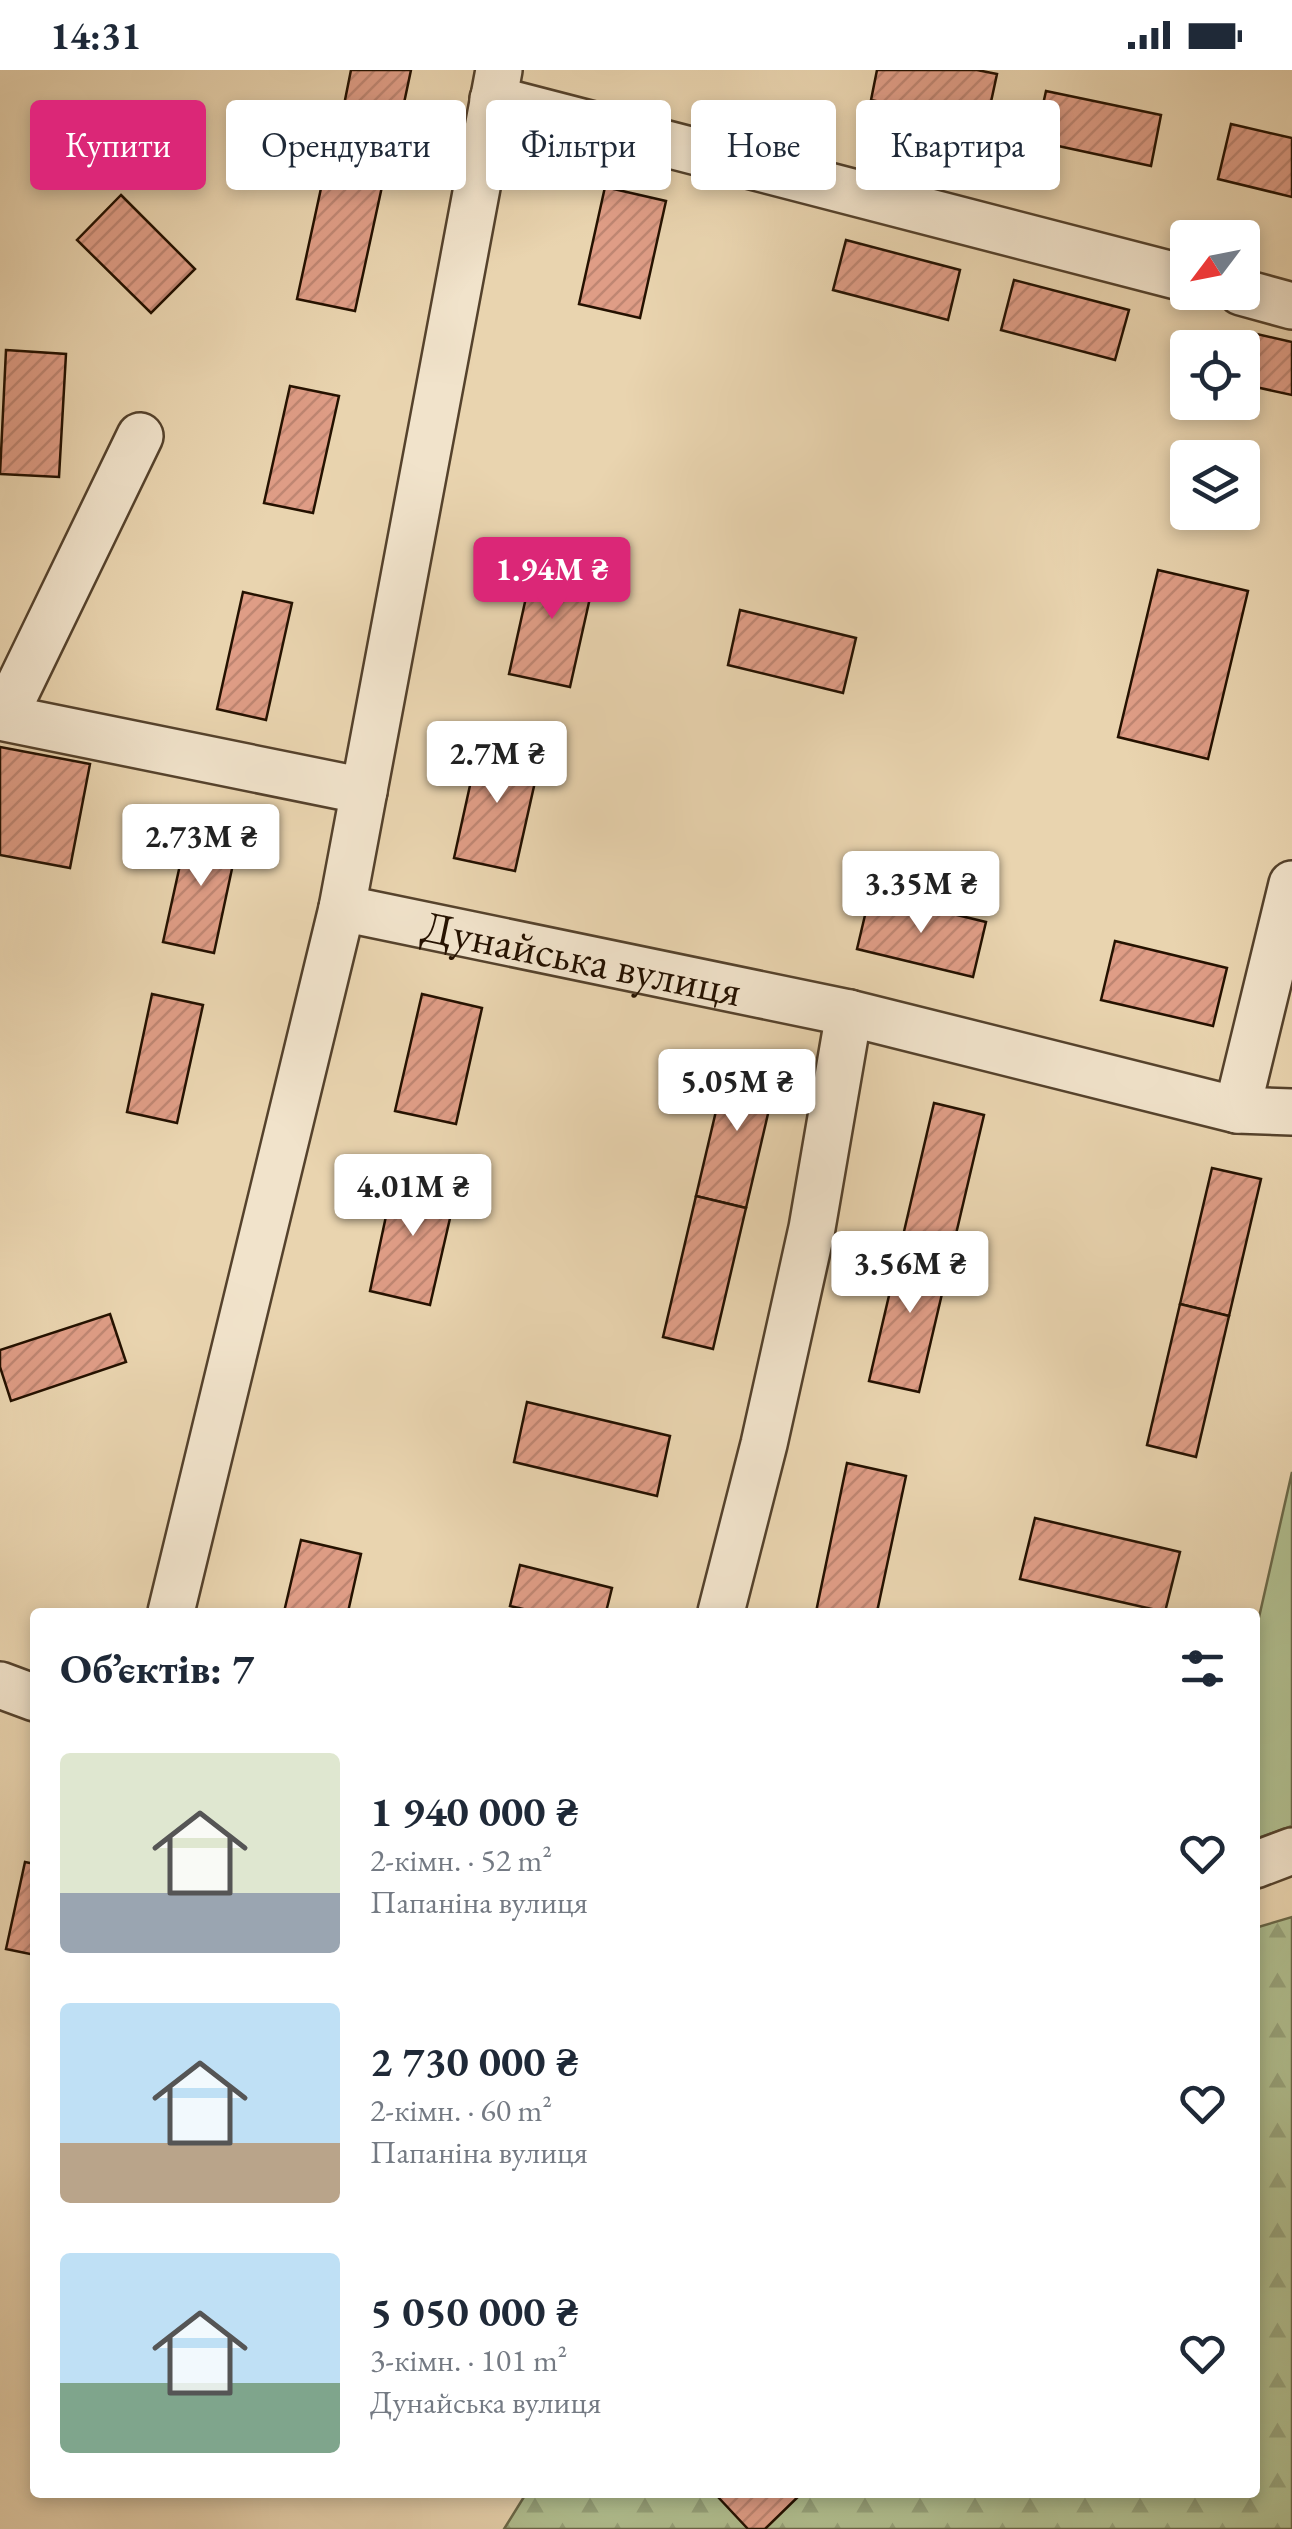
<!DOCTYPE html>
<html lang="uk">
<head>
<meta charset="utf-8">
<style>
	:root { --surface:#fff; --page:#f6f6f7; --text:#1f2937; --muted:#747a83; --accent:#db2777 }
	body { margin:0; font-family:"EB Garamond",serif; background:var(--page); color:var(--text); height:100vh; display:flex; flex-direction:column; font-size:38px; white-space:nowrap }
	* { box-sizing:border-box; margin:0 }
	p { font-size:32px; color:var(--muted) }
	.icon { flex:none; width:55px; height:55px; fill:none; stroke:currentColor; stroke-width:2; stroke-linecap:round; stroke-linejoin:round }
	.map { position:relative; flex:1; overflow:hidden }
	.side { position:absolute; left:30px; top:1538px; width:1230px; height:890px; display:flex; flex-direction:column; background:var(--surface); border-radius:10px; box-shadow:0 5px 15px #0003 }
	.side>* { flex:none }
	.guide { position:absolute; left:30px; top:30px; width:1232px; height:90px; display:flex; gap:20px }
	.needle { width:65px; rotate:238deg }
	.buttons { position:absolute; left:1170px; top:150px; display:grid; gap:20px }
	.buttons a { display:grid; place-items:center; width:90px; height:90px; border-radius:10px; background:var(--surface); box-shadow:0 5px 15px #0003; font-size:50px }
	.price { position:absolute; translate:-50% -85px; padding:0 22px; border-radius:10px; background:#fff; color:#222; font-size:32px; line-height:65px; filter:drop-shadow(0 2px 5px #0008) }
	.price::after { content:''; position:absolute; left:50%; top:60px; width:30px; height:22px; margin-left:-15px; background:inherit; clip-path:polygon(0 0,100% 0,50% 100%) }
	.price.active { background:var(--accent); color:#fff }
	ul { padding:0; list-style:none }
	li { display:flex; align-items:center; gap:30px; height:250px; padding:0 30px }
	li span { display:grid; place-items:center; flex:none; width:280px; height:200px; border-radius:10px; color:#555 }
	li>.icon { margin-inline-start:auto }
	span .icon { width:120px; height:120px; fill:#fffc; stroke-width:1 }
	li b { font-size:42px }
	h2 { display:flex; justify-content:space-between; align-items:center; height:120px; padding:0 30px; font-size:42px }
	.chip { padding:0 35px; border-radius:10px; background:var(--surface); box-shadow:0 5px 15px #0003; font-size:35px; line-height:90px }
	.chip.active { background:var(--accent); color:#fff }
	.status { display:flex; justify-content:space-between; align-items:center; height:70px; padding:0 50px; background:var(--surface); direction:ltr }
	.status svg { height:28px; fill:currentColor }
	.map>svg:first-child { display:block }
	.forest { fill:url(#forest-firs); stroke:#6a6848; stroke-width:2.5 }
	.pitch { fill:#b0be8f; stroke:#6a6848; stroke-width:2.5 }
	.building { fill:url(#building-hatch); stroke:#241100; stroke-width:2.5 }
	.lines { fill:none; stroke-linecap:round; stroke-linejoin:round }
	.minor-casing { stroke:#55422c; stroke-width:50 }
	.minor { stroke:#f1e3cb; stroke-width:45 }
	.labels { text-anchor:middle; stroke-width:8; stroke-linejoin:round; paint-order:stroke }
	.street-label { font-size:45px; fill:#241100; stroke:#f1e3cb }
</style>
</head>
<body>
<div class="status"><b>14:31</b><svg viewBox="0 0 49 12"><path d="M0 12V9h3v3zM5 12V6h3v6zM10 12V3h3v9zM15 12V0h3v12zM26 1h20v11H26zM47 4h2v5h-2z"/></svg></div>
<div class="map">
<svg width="1292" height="2459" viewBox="0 0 1292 2459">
	<defs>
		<pattern id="forest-firs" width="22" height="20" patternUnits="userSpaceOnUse" patternTransform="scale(2.5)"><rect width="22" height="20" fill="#b0be8f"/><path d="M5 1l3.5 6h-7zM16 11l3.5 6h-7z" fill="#97a27a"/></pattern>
		<pattern id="building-hatch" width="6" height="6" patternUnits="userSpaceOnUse" patternTransform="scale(2.5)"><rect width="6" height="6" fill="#df9d86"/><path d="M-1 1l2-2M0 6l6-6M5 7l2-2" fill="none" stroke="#bf8672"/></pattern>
	</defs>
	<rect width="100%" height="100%" fill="#e9d4af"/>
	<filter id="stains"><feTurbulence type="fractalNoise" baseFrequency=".002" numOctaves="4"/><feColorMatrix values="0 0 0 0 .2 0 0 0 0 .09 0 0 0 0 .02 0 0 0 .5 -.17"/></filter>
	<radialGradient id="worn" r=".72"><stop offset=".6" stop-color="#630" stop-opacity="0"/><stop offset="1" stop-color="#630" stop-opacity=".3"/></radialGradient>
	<path class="forest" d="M1292,1847V2459H504L527,2422H1255V1858Z"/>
	<path class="pitch" d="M1292,1402V1756L1255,1769V1565Z"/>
	<g class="building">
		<path d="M351,0H411L400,52L343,40Z"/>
		<path d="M877,0H977L997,4L986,55L871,30Z"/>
		<path d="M1046,21L1161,45L1151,96L1035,71Z"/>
		<path d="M1231,54L1292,68V127L1218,109Z"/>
		<path d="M333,63L391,75L355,241L297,229Z"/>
		<path d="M605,117L666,131L640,248L579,234Z"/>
		<path d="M121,125L195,199L151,243L77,170Z"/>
		<path d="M846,170L960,200L948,250L833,220Z"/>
		<path d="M1014,210L1129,240L1115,290L1001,260Z"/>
		<path d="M1248,262L1292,272V325L1242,314V284Z"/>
		<path d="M6,280L66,284L59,407L0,404Z"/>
		<path d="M290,316L339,326L313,443L264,433Z"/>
		<path d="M535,487L596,501L570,617L509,604Z"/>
		<path d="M1158,500L1248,521L1208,689L1118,667Z"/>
		<path d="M243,522L292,533L266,650L217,639Z"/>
		<path d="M740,540L856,568L843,623L728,595Z"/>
		<path d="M480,670L541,685L515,801L454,788Z"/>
		<path d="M0,677L90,694L70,798L0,785Z"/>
		<path d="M189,754L239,766L214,883L163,872Z"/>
		<path d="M870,824L986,852L973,907L857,879Z"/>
		<path d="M1115,871L1227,898L1213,956L1101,930Z"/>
		<path d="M152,924L203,935L177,1053L127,1042Z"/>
		<path d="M422,924L482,938L456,1054L395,1041Z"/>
		<path d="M728,990L778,1001L746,1138L696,1126Z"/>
		<path d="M934,1033L984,1045L952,1181L902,1170Z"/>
		<path d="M1212,1098L1261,1109L1229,1246L1180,1234Z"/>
		<path d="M395,1104L457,1118L430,1235L370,1221Z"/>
		<path d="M696,1126L746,1138L713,1279L663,1267Z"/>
		<path d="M902,1170L952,1181L919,1322L869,1311Z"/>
		<path d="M1180,1234L1229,1246L1196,1387L1147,1375Z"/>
		<path d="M110,1244L126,1292L11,1331L0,1297V1280Z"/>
		<path d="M527,1332L670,1366L657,1426L514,1392Z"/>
		<path d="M847,1393L906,1406L877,1542H816Z"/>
		<path d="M1035,1448L1180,1482L1165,1542L1020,1509Z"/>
		<path d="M301,1470L361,1484L348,1542H284Z"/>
		<path d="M520,1495L612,1518L606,1542H536L510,1536Z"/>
		<path d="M25,1792L35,1794V1885L6,1879Z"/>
		<path d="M722,2422H803L765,2459H748L718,2427Z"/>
	</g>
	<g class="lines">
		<g class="minor-casing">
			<g id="minor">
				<path d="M493,29L1188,209"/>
				<path d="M1241,222L1292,236"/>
				<path d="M0,647L364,721"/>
				<path d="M4,647L140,366"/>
				<path id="s1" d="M342,838L849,943L1237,1040L1292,1042"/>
				<path d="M1237,1040L1292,814"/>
				<path d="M171,1542L342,838L499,0"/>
				<path d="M721,1542L764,1374L812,1158L849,943"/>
				<path d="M0,1615L35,1628"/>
				<path d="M1255,1795L1292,1781"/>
			</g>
		</g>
		<use href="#minor" class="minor"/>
	</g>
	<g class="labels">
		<g class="street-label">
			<text dy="16" stroke="none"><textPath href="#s1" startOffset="245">Дунайська вулиця</textPath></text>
		</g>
	</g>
	<rect width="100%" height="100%" filter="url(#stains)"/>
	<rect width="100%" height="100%" fill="url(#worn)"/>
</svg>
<div class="buttons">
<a><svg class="needle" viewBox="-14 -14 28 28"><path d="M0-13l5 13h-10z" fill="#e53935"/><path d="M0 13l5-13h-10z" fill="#747a83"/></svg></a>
<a><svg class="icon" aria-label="locate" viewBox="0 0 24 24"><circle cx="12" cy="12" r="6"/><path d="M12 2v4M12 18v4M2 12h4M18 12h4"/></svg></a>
<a><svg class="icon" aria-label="layers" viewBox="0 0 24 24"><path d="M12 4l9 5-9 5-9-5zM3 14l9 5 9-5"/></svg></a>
</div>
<b class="price active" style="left:552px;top:552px">1.94M ₴</b>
<b class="price" style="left:497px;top:736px">2.7M ₴</b>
<b class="price" style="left:201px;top:819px">2.73M ₴</b>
<b class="price" style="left:921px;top:866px">3.35M ₴</b>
<b class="price" style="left:737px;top:1064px">5.05M ₴</b>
<b class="price" style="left:413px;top:1169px">4.01M ₴</b>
<b class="price" style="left:910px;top:1246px">3.56M ₴</b>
<div class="guide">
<a class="chip active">Купити</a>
<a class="chip">Орендувати</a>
<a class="chip">Фільтри</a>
<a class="chip">Нове</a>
<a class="chip">Квартира</a>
</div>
<section class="side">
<h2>Об’єктів: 7<svg class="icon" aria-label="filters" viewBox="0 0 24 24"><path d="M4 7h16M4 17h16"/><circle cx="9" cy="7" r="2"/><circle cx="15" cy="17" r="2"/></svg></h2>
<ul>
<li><span style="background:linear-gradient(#dfe7d0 70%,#9aa5b1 0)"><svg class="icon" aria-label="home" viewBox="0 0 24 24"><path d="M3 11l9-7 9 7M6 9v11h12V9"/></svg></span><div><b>1 940 000 ₴</b><p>2-кімн. · 52 m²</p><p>Папаніна вулиця</p></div><svg class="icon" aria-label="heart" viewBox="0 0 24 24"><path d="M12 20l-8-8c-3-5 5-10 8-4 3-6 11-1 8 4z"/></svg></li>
<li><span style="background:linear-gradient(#bfe0f5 70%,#b9a48a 0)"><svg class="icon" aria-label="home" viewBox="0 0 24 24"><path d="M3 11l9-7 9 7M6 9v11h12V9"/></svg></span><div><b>2 730 000 ₴</b><p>2-кімн. · 60 m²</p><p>Папаніна вулиця</p></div><svg class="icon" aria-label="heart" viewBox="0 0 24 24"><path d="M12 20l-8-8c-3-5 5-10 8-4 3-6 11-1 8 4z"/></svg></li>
<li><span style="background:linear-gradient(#bfe0f5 65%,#7fa58c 0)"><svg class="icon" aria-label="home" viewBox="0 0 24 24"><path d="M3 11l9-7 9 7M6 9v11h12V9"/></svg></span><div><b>5 050 000 ₴</b><p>3-кімн. · 101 m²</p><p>Дунайська вулиця</p></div><svg class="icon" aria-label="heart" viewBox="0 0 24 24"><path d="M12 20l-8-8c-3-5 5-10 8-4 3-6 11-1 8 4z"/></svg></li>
</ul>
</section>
</div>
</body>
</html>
